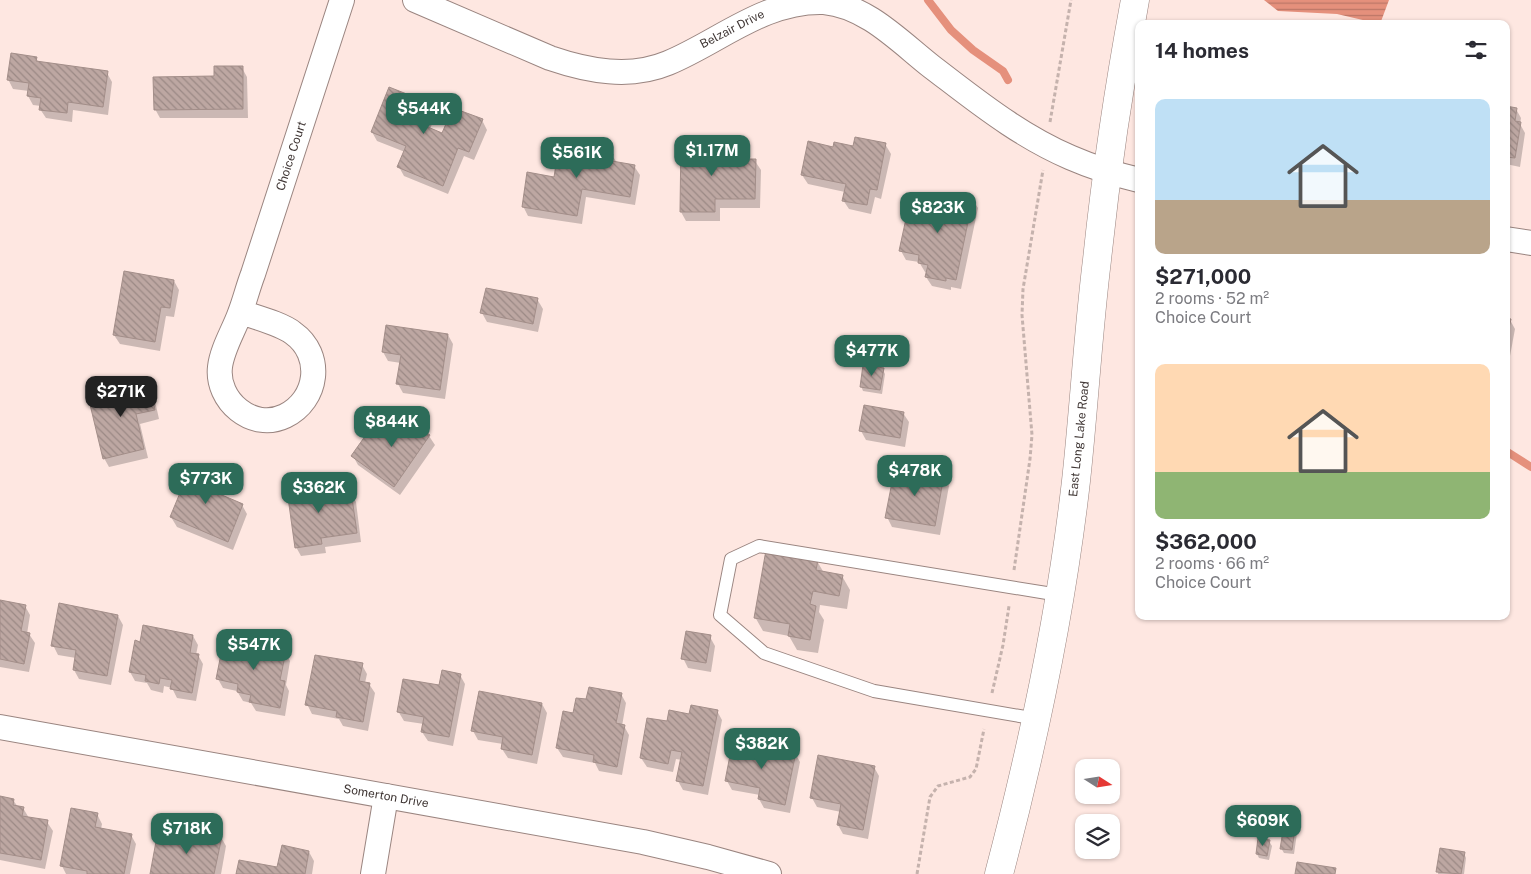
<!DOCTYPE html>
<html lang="en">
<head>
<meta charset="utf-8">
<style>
	:root { --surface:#fff; --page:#f2f2f3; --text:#2b2b33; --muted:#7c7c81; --accent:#2d6c59 }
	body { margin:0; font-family:"Public Sans",sans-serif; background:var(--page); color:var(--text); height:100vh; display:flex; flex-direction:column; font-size:19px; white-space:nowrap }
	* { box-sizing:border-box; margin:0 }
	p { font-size:16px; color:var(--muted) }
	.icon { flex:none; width:28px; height:28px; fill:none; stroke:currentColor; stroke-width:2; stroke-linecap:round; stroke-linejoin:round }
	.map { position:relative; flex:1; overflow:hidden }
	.details { position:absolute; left:1135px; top:20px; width:375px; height:600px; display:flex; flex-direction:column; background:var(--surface); border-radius:10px; box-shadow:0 1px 4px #0004 }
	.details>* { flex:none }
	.needle { width:32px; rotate:102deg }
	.buttons { position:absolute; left:1075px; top:759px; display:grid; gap:10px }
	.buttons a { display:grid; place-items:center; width:45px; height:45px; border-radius:10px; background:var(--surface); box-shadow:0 1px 4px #0004; font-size:25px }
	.price { position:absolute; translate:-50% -42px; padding:0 11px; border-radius:10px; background:var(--accent); color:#fff; font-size:16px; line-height:32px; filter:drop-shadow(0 1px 2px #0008) }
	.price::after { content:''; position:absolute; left:50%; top:30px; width:15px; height:11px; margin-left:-8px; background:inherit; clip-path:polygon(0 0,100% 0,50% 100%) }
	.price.current { background:#222; color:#fff }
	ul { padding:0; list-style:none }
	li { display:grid; align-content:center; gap:10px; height:265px; padding:0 20px }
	li span { display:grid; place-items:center; height:155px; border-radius:10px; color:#555 }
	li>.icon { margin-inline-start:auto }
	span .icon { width:90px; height:90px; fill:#fffc; stroke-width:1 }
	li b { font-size:21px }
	h2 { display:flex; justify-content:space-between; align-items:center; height:60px; padding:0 20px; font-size:21px }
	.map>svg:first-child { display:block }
	.water { fill:url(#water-rules) }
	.shadow { fill:#0003 }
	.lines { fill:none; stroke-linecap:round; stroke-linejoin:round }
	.stream { stroke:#e5907c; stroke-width:8 }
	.building { fill:url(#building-back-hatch); stroke:#a38e89 }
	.lane-casing { stroke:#9a8580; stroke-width:14 }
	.street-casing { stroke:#9a8580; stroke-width:26 }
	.secondary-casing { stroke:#9a8580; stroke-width:29 }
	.path { stroke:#c5b2ad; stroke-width:3; stroke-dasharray:4 2.5; stroke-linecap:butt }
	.lane { stroke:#fff; stroke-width:12 }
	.street { stroke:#fff; stroke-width:24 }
	.secondary { stroke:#fff; stroke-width:28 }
	.labels { text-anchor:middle; stroke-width:4; stroke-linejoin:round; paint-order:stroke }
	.street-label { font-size:12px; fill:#403735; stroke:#fff }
</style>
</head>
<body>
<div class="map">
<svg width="1531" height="874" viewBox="0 0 1531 874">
	<defs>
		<pattern id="water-rules" width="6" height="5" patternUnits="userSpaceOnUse" patternTransform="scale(1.25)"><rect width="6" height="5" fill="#e5907c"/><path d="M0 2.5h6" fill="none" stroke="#bb7666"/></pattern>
		<pattern id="building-back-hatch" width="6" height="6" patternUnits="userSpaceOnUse" patternTransform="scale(1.25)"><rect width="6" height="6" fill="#bda7a2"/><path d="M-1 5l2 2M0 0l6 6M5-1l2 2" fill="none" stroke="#9b8985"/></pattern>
	</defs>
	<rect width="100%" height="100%" fill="#fee7e1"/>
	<path class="water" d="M1264,0H1389L1380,24L1337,14L1278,11Z"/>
	<g class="shadow">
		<path d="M36,58L39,63L107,73L112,82L108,115L73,110L72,122L46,118L40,109L41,106L33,105L28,96L29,91L13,89L8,79Z"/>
		<path d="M242,68L247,77L248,118H160L155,109L216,78Z"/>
		<path d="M431,105L436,114L430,129L443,135L482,120L487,130L474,160L464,156L448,194L404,176L399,167L405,152L377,141L372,132Z"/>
		<path d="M1506,107L1516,109L1521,118L1520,124L1525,133L1520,167L1506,164Z"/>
		<path d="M715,141L721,150V160L755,161L761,170L760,208H720V221H686L681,212Z"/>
		<path d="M885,144L891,154L881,199L875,197L871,214L849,209L843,200L845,192L808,184L802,175L834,148Z"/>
		<path d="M592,147L595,152L612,155L617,163L634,166L640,175L635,205L586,197L582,224L528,216L523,206Z"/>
		<path d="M972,199L978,208L961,289L951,287V290L932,286L926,277L927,273L925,272L919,262L906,260L901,251L931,206Z"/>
		<path d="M174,281L179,290L174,317L166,316L160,351L120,344L114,335Z"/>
		<path d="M537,299L543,309L538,332L487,322L482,313Z"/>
		<path d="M1506,319L1510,320L1515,329L1510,356L1506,355Z"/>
		<path d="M448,335L453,344L445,399L403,393L398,384L401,363L388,361L383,352Z"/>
		<path d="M883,370L885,374L882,394L863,391L861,386Z"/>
		<path d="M148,383L153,392L159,419L140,424L148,458L109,467L104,458Z"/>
		<path d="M395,412L429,436L435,445L400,495L358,465L353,456L376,439Z"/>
		<path d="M903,413L909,422L905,447L866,440L861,431Z"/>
		<path d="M216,474L221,484L217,494L242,505L247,514L233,550L177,527L171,517Z"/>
		<path d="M944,476L949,486L940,535L892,527L887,517Z"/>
		<path d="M313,481L318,490L319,497L351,493L356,502L361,542L325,547L326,553L301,556L296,547Z"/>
		<path d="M817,561L824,573L842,576L850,590L847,609L820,605L819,612L824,620L818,653L797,650L789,636L763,631L755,617Z"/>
		<path d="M0,601L25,606L30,615L27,634H29L35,643L29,672L0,667Z"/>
		<path d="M118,616L123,625L111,685L79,679L74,670L76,658L58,655L53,645Z"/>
		<path d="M193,636L198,645L196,655H198L203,664L196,701L177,698L172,688L164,686L163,693L151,690L147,683L135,681L130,672L141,643Z"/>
		<path d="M710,637L715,646L711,672L688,668L683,658Z"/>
		<path d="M285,652L290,661L286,685L289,691L285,716L256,711L251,703L243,701L237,691L223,688L218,679Z"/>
		<path d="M362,665L367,674L365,683L369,684L375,693L368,731L343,726L339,719L312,714L307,704Z"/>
		<path d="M460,675L465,684L453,746L428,741L422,732L424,724L404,721L398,711Z"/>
		<path d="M621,694L626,703L622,726H624L629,735L622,775L599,771L595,763L563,757L557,748L574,715L587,701Z"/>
		<path d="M542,704L547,713L537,764L508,758L502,749L503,744L478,740L473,731Z"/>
		<path d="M717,711L722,720L708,795L683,790L678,781L682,760L676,759L673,772L647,767L641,758L668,723L690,715Z"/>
		<path d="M795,753L800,762L790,813L764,808L759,799L760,795L732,790L727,781Z"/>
		<path d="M874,767L879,776L868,839L843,834L838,825L841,812L817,807L812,798Z"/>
		<path d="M0,797L13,800L18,807L23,808L29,818L47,822L53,831L45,869L0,860Z"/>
		<path d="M97,814L102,824L101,829L131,835L136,844L130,874H66L62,866Z"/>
		<path d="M1296,822L1298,826L1294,854L1284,853L1281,848Z"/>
		<path d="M221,837L226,846L221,874H151L193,844Z"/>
		<path d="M1269,841L1272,846L1269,860L1259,858L1257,854Z"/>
		<path d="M1441,850L1464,853L1466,858L1464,874H1438Z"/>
		<path d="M309,852L314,861L312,874H237L278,869Z"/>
	</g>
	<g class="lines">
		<g class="stream">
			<path d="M928,0L951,30L973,50L1003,71L1008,80"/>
			<path d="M1506,451L1531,467"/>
		</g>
	</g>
	<g class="building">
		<path d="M11,53L37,57L36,61L108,71L103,107L68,102L67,113L39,110L41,98L27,96L29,83L7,80Z"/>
		<path d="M214,66H243V109L154,110L153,77L214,76Z"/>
		<path d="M389,87L432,104L423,125L442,133L453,108L483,119L469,152L458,148L443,186L397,167L406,146L371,132Z"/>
		<path d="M1506,106L1517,108L1515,121L1521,122L1515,158L1506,157Z"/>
		<path d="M855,137L886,143L877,190L870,189L867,205L842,201L846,184L801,175L808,141L833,147L834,142L853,146Z"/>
		<path d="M681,139H716V159H756L755,199H715V212H680Z"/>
		<path d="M560,140L593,146L592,150L613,154L612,161L635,165L630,197L582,189L577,216L522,207L527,172L554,177Z"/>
		<path d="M947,193L973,198L956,280L946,278V281L925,277L928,265L918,263L919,255L899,251L910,200L930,204L931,197L946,200Z"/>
		<path d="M124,271L174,280L170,308L161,307L155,342L113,335Z"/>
		<path d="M486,288L538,298L533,324L480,313Z"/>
		<path d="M1506,318L1511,319L1506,342Z"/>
		<path d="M386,325L448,334L440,390L396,384L401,355L382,352Z"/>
		<path d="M863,365L884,368L880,390L860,387Z"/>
		<path d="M149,382L155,410L136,414L144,449L103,459L88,396Z"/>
		<path d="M864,405L904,412L900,438L859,431Z"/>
		<path d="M395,410L430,435L394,487L351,456L368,432L376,438Z"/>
		<path d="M192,464L217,473L210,490L243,504L228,542L170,517Z"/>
		<path d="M895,467L944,475L935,526L885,518Z"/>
		<path d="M313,480L315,496L351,491L357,533L321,538L322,544L295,548L286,483Z"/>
		<path d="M766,550L818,560L816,570L843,575L839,596L813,591L810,604L816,606L810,640L788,636L790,624L754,618Z"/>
		<path d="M0,600L26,605L21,631L30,633L24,664L0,659Z"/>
		<path d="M59,603L118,615L107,676L73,670L76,650L51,646Z"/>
		<path d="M143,625L193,635L190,653L199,654L192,693L170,689L172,680L160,678L159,684L145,681L146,675L129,672L135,640L140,642Z"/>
		<path d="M686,631L711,635L706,663L681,659Z"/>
		<path d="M224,639L286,651L280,680L285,681L280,708L249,702L251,695L237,692L238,684L216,679Z"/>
		<path d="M315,655L363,663L359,681L370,683L363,722L336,717L337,711L305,705Z"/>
		<path d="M442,670L461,674L449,737L421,732L424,717L397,712L403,679L439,685Z"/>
		<path d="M589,687L622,693L616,723L625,725L617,767L593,762L594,755L556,748L563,711L573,713L576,698L586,699Z"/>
		<path d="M479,691L542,703L532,755L501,749L503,737L471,731Z"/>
		<path d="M691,705L718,710L703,786L676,781L682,752L671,750L668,764L640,758L647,718L667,721L669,710L689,714Z"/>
		<path d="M733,740L796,752L785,805L758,799L760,788L725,781Z"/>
		<path d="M818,755L875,766L863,830L837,825L841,804L810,798Z"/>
		<path d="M0,796L14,799L13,805L24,807L22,816L48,820L41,860L0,853Z"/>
		<path d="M71,808L98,813L95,827L132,834L124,874H87V871L60,866Z"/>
		<path d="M1285,819L1296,821L1292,850L1280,849Z"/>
		<path d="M194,830L222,836L214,874H150L157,836L192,842Z"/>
		<path d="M1258,838L1270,840L1267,856L1256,854Z"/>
		<path d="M282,845L309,851L305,874H236L239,860L277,867Z"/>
		<path d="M1440,848L1465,852L1461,874L1436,872Z"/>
		<path d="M1297,862L1336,868L1335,874H1295Z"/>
	</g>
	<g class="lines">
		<g class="lane-casing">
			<path id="lane" d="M1037,719L874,691L764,653L720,615L731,559L759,546L1059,595"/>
		</g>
		<g class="street-casing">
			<g id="street">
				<path d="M415,0L550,58C588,71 630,79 668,63C719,42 764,0 824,2C867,6 900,42 932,67C957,86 982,106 1008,123C1050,151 1089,168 1139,180"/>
				<path d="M1506,239L1531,243"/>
				<path d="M241,312C255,317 282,324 293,333C324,355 318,400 285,416C252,432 216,400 220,367C222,349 234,330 240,313C245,300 248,287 253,274C282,182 312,91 342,0"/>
				<path d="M0,727L643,842L708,857L769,874"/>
				<path d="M373,874L386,796"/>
			</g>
		</g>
		<g class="secondary-casing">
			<path id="secondary" d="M999,874C1033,745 1061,614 1076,481C1084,408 1088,333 1097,260C1106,173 1119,86 1135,0"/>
		</g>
		<g class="path">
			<path d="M1050,122L1071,0"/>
			<path d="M1014,570L1030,459L1032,435L1022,315L1023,289L1043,170"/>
			<path d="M992,693L1003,645L1009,606"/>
			<path d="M917,874L930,797L938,786L970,777L976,769L984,729"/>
		</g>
		<use href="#lane" class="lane"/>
		<use href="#street" class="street"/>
		<use href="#secondary" class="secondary"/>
	</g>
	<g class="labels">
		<g class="street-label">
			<text transform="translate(732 29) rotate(-27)" y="4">Belzair Drive</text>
			<text transform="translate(291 156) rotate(-72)" y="4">Choice Court</text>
			<text transform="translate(1079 439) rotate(-84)" y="4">East Long Lake Road</text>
			<text transform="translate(386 796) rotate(10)" y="4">Somerton Drive</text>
		</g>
	</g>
</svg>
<div class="buttons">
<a><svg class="needle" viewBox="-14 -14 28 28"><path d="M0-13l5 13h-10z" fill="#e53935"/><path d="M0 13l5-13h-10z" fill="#7c7c81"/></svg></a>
<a><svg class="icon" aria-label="layers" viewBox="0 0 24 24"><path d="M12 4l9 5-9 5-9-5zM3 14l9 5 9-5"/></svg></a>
</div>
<b class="price" style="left:424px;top:135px">$544K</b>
<b class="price" style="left:712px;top:177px">$1.17M</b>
<b class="price" style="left:577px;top:179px">$561K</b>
<b class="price" style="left:938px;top:234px">$823K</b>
<b class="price" style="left:872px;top:377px">$477K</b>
<b class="price current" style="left:121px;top:418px">$271K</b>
<b class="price" style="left:392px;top:448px">$844K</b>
<b class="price" style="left:915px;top:497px">$478K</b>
<b class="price" style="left:206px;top:505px">$773K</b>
<b class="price" style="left:319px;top:514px">$362K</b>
<b class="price" style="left:254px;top:671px">$547K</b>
<b class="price" style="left:762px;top:770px">$382K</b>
<b class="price" style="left:1263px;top:847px">$609K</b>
<b class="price" style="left:187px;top:855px">$718K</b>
<section class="details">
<h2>14 homes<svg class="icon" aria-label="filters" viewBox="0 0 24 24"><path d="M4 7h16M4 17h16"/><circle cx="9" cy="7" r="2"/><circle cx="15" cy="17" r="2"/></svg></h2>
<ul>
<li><span style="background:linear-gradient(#bfe0f5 65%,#b9a48a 0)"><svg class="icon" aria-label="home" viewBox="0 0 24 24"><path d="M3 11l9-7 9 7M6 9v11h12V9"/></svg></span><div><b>$271,000</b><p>2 rooms · 52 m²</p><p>Choice Court</p></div></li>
<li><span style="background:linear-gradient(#ffd9b3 70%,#8fb573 0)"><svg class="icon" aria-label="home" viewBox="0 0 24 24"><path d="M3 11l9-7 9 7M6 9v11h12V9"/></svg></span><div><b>$362,000</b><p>2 rooms · 66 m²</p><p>Choice Court</p></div></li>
</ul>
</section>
</div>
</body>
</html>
